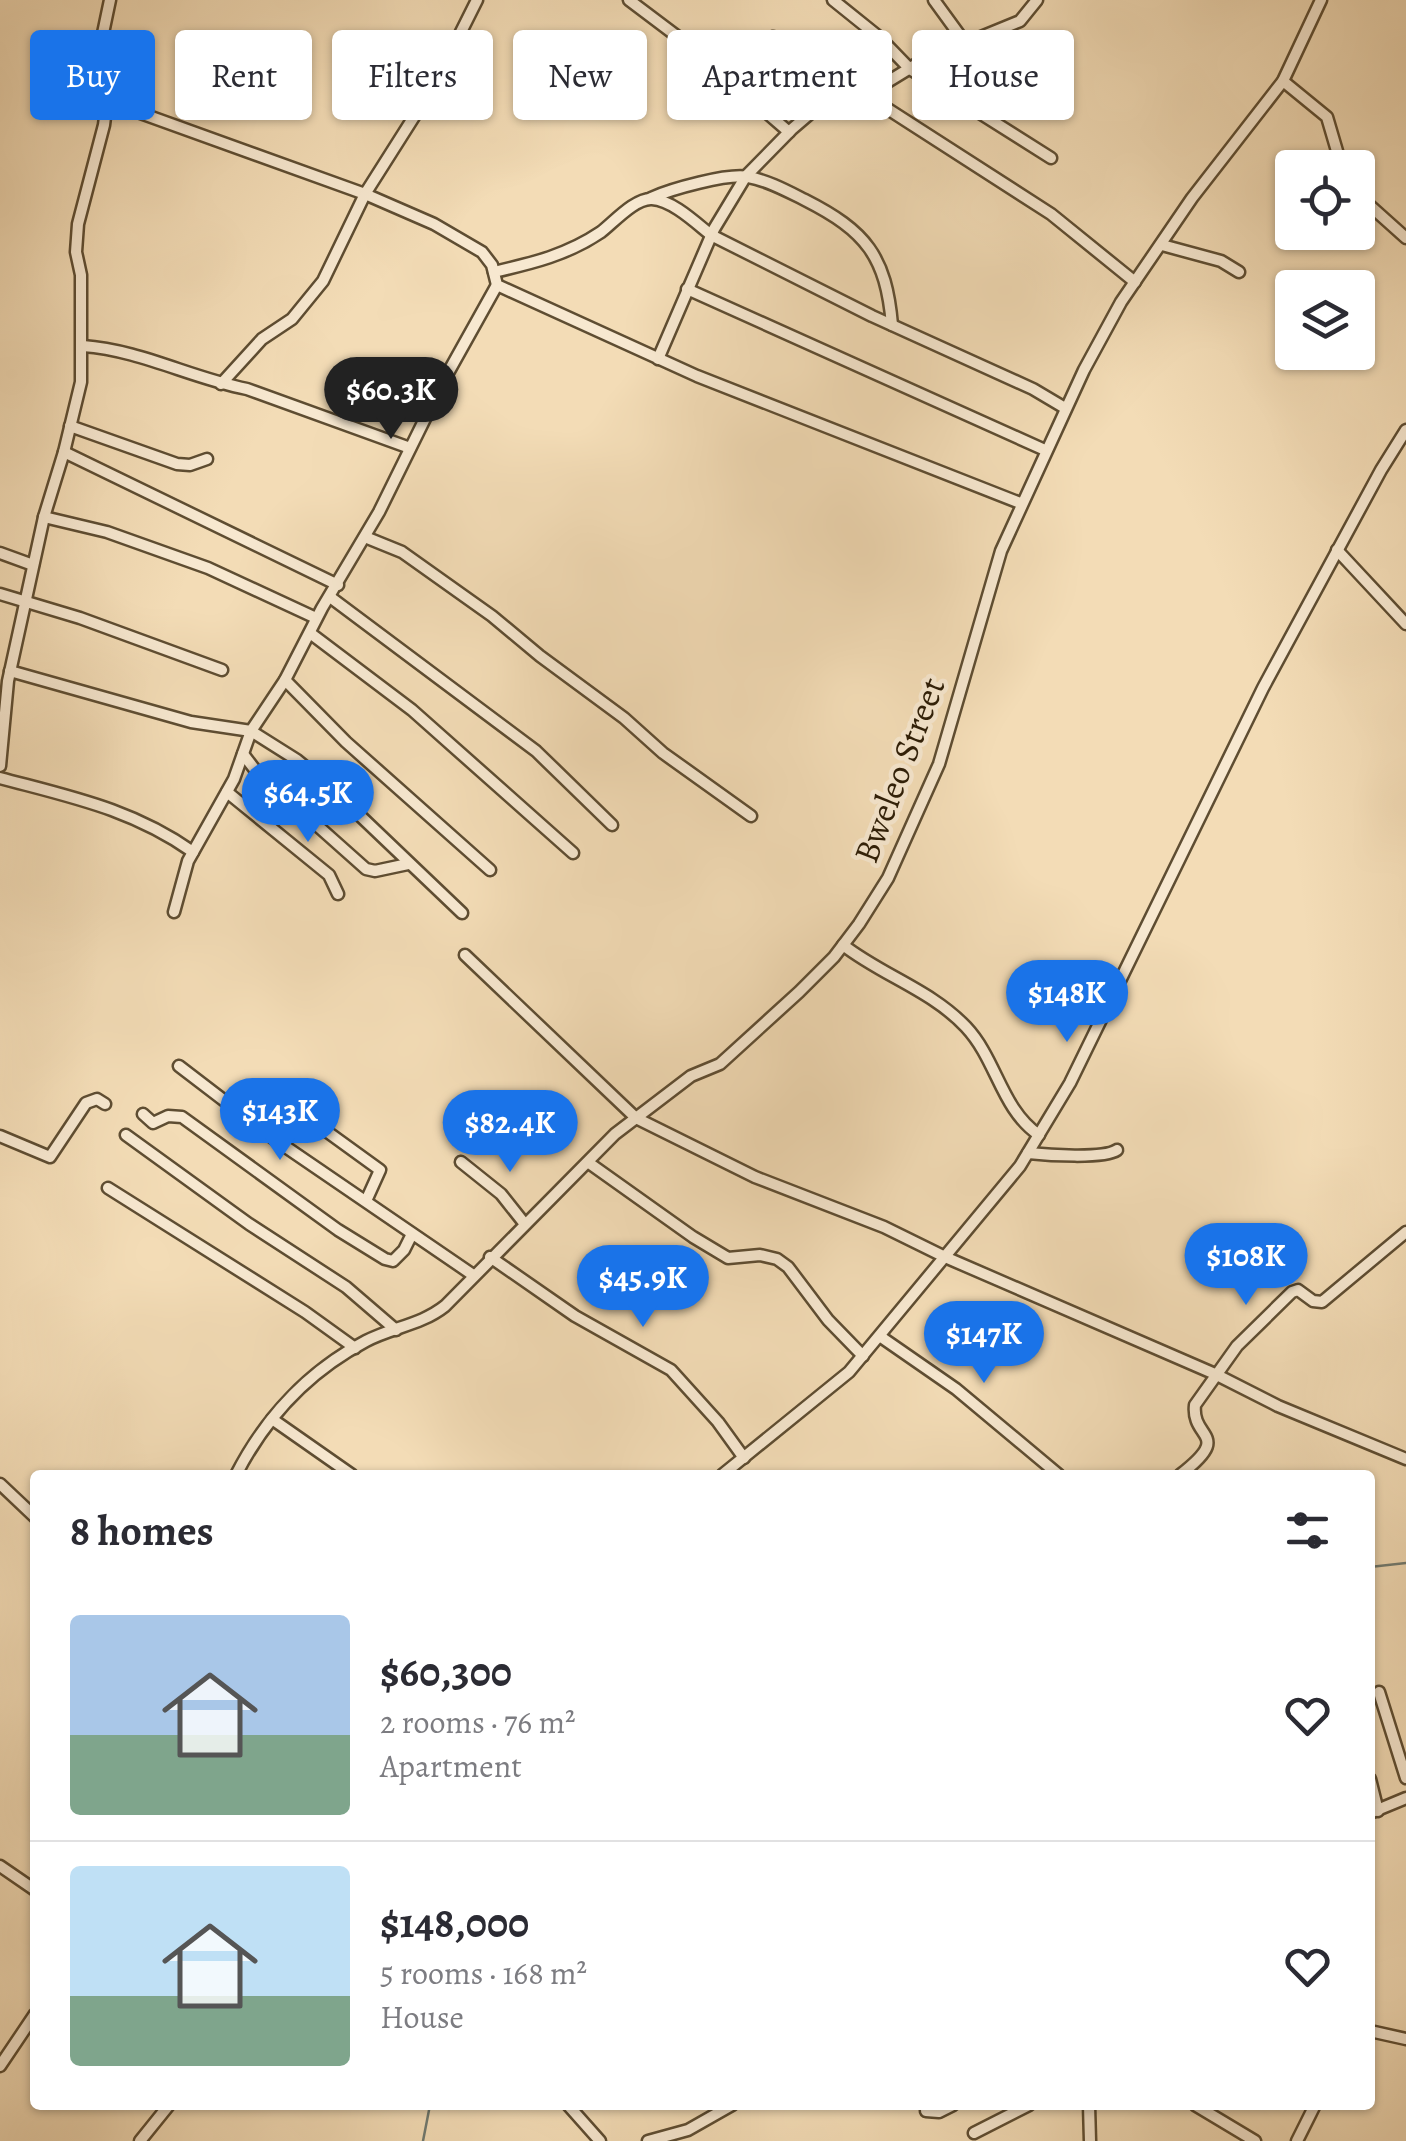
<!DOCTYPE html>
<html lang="en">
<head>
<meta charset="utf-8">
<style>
	:root { --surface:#fff; --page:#f7f7f7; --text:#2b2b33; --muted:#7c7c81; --line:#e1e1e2; --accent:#1a73e8 }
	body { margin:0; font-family:Alegreya,serif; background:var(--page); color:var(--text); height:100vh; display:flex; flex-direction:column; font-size:38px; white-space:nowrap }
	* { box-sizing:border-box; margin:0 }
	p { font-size:32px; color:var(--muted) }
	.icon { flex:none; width:55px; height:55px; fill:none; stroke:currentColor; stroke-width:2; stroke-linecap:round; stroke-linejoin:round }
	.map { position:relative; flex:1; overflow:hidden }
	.drawer { position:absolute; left:30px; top:1470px; width:1345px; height:640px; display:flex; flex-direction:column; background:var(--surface); border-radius:10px; box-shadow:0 2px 8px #0004 }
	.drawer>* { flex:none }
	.top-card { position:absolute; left:30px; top:30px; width:1348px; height:90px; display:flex; gap:20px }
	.controls { position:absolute; left:1275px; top:150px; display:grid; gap:20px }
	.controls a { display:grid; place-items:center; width:100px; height:100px; border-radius:10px; background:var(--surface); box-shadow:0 2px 8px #0004; font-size:50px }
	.price { position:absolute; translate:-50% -85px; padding:0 22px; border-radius:35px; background:var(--accent); color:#fff; font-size:32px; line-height:65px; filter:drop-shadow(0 2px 5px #0008) }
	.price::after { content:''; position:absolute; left:50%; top:60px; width:30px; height:22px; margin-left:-15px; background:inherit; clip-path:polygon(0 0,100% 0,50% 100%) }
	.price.on { background:#222; color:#fff }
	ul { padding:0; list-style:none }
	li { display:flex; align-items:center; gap:30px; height:250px; padding:0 40px }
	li+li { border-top:2px solid var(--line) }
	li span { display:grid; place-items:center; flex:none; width:280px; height:200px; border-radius:10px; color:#555 }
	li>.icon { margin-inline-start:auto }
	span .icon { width:120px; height:120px; fill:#fffc; stroke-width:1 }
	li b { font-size:42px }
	h2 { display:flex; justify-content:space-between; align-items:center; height:120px; padding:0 40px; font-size:42px }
	.chip { padding:0 35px; border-radius:10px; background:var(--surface); box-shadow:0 2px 8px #0004; font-size:35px; line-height:90px }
	.chip.on { background:var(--accent); color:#fff }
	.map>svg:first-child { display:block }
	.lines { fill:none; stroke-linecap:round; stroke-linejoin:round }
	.stream { stroke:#717b71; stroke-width:2.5 }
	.minor-casing { stroke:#5e4d32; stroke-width:15 }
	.minor { stroke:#f7e8d0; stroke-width:10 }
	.labels { text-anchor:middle; stroke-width:9; stroke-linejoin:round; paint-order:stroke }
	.street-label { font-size:35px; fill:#2d1d06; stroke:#f7e8d0 }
</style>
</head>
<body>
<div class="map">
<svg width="1406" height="2141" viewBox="0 0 1406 2141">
	<rect width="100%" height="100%" fill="#f3dcb6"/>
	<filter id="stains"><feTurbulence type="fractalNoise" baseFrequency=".002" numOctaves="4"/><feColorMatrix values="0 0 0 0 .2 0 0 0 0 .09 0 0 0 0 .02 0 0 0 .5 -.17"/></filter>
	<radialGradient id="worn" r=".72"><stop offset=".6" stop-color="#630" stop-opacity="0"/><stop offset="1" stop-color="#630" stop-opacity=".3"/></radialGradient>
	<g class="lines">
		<g class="stream">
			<path d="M1370,1567L1406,1563"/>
			<path d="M423,2141L430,2105"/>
		</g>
		<g class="minor-casing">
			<g id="minor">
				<path d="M629,0L690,46L789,132"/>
				<path d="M833,0L879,37L910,69L1051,158"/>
				<path d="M934,0L966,44"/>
				<path d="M773,37L807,61L835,90"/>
				<path d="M974,40L1044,91"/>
				<path d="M1283,81L1327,117L1342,168"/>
				<path d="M866,95L920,62L1020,21L1037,0"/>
				<path d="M107,101L365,194L434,224L482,252L492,265L497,285L697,376L1020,503"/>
				<path d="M1358,195L1406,238"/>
				<path d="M651,198C671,189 728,173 748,177C767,180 789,192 805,200C866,231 886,256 892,325"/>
				<path d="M1162,245L1221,261L1239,272"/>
				<path d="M494,272C533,263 567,255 601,232C614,222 635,198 652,199C672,200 696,223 711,235L872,316L1033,389L1065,408"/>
				<path d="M687,289L1045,450"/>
				<path d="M83,346C140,350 191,378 247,389L410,448"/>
				<path d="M658,359L714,229L746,176L792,129L841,87L866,95L1051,214L1135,282"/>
				<path d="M221,384L262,339L292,319L323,281L365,194L436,82L477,0"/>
				<path d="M70,426L177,464L190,465L207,459"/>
				<path d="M64,452L338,585"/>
				<path d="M44,517L107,532L208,568L316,618"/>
				<path d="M365,537L402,552L492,616L540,656L624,718L663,753L751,816"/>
				<path d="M1337,550L1406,624"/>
				<path d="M0,553L33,565"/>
				<path d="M0,594L80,618L222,670"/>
				<path d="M330,597L536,751L612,825"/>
				<path d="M310,633L412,710L573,853"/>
				<path d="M10,671L191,722L251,731L297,760L331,788L462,913"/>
				<path d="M285,680L346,742L490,870"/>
				<path d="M243,754L256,771L366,869L375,871L408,864"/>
				<path d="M0,766L8,681L44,517L64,452L81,382V275L76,252L78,224L104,125L107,101L102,38L110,0"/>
				<path d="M0,778C71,797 132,809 193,852"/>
				<path d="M227,792L329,875L338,894"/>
				<path d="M174,912L188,861L234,779L251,731L285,680L322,608L379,512L444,380L497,285"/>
				<path d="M843,945C883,976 931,990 966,1027C997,1060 1001,1109 1039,1135"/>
				<path d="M465,955L636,1118L755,1177L884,1227L945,1257L1215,1374L1278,1406L1406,1459"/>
				<path d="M179,1066L277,1141L473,1275"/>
				<path d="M282,1099L380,1170L366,1201"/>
				<path d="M143,1114L153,1123L168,1116L182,1117L338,1230L385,1259L393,1261L404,1250L412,1234"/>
				<path d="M126,1135L249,1224L346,1287L396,1330"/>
				<path d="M0,1136L50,1157L86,1103L97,1099L105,1104"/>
				<path d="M1028,1153C1047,1155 1104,1159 1117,1150"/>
				<path d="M461,1162L501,1194L524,1223"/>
				<path d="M589,1163L693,1237L728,1258L760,1255L777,1259L788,1267L828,1320L863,1356"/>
				<path d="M108,1188L305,1312L355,1348"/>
				<path d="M490,1257L575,1316L671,1370L718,1422L744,1458"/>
				<path d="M881,1337L956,1389L1059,1475"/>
				<path d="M272,1419L352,1475"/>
				<path d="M236,1475C265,1418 309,1371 366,1341C393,1327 421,1325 445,1306L615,1134L691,1076L720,1064L799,992L834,957L859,924L888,878L939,764L1001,551L1084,370L1121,302L1192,198L1283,81L1321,0"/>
				<path d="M722,1475L849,1372L1020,1166L1070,1083L1263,688L1381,470L1406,430"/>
				<path d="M1180,1475C1234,1433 1191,1440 1195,1405L1237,1346L1292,1292L1298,1290L1313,1301L1322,1302L1406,1232"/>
				<path d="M0,1484L35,1517"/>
				<path d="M1379,1692L1406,1778"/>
				<path d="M1370,1779L1378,1811"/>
				<path d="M1370,1813L1406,1798"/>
				<path d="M0,1866L35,1890"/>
				<path d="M1370,2031L1406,2039"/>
				<path d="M0,2066L35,2014"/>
				<path d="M568,2105L600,2141"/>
				<path d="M1089,2105L1090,2141"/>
				<path d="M1195,2105L1255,2141"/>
				<path d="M926,2111L939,2112L953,2105"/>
				<path d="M974,2133L1029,2105"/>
				<path d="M140,2141L169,2105"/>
				<path d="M648,2141L688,2130L732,2105"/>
				<path d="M1297,2141L1315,2105"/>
			</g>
		</g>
		<use href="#minor" class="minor"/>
	</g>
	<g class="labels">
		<g class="street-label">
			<text transform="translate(899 770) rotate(-69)" y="12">Bweleo Street</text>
		</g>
	</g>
	<rect width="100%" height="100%" filter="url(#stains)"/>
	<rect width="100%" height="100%" fill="url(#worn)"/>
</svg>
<div class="controls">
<a><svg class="icon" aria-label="locate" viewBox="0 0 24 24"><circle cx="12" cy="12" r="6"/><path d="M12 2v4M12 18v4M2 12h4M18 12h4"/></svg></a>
<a><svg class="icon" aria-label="layers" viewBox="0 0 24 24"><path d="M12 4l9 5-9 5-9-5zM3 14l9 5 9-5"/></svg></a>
</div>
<b class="price on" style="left:391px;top:442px">$60.3K</b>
<b class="price" style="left:308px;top:845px">$64.5K</b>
<b class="price" style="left:1067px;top:1045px">$148K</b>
<b class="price" style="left:280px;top:1163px">$143K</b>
<b class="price" style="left:510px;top:1175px">$82.4K</b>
<b class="price" style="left:1246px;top:1308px">$108K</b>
<b class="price" style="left:643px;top:1330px">$45.9K</b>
<b class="price" style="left:984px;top:1386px">$147K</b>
<div class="top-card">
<a class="chip on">Buy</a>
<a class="chip">Rent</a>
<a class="chip">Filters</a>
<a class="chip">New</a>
<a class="chip">Apartment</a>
<a class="chip">House</a>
</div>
<section class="drawer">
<h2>8 homes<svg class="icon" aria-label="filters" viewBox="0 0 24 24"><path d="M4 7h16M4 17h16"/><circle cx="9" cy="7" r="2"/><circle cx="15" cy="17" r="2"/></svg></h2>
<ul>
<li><span style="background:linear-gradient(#a9c7e8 60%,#7fa58c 0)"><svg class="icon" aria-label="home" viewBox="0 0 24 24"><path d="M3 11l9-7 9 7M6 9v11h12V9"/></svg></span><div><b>$60,300</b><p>2 rooms · 76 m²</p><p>Apartment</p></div><svg class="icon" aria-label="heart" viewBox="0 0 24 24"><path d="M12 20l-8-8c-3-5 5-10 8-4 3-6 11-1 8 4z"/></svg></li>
<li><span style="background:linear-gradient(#bfe0f5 65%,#7fa58c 0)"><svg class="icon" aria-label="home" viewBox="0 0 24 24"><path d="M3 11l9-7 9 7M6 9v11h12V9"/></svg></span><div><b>$148,000</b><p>5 rooms · 168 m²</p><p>House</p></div><svg class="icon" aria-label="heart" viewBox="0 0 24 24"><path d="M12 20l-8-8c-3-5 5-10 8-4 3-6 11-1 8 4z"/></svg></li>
</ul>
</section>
</div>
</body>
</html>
